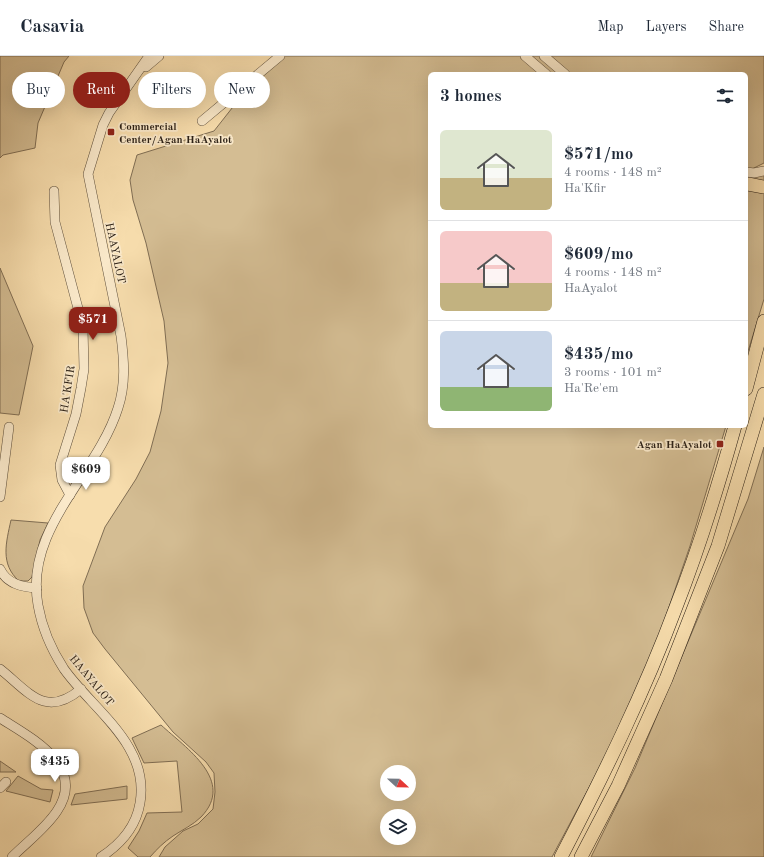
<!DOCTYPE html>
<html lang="en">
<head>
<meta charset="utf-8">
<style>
	:root { --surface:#fff; --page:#f6f6f7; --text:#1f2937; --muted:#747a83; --line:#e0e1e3; --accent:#8f2418 }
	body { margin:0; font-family:"Old Standard TT",serif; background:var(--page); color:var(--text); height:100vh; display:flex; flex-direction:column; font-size:15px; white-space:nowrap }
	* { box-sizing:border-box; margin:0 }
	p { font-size:13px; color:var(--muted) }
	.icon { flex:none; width:22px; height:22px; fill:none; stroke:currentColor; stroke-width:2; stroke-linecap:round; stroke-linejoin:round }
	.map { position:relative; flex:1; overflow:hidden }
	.side { position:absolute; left:428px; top:16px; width:320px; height:356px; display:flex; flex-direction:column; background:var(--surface); border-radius:6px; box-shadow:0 4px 16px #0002 }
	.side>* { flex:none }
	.banner { position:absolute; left:12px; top:16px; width:356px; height:36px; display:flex; gap:8px }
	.needle { width:26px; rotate:112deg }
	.buttons { position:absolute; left:380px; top:709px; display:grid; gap:8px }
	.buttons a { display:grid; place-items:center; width:36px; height:36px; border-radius:50%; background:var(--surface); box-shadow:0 4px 16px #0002; font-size:20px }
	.price { position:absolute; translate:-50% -34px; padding:0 9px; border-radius:8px; background:#fff; color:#222; font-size:13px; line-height:26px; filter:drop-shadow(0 1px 2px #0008) }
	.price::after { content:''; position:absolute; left:50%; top:24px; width:12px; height:9px; margin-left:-6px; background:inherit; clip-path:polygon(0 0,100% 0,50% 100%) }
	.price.selected { background:var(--accent); color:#fff }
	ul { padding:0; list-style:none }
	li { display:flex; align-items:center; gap:12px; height:100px; padding:0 12px }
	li+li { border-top:1px solid var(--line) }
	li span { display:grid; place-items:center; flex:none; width:112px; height:80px; border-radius:6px; color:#555 }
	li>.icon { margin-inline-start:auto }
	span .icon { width:48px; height:48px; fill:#fffc; stroke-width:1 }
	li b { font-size:17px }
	h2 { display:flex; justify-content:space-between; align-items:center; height:48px; padding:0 12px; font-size:17px }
	.chip { padding:0 14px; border-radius:18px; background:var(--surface); box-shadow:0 4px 16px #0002; font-size:14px; line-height:36px }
	.chip.selected { background:var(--accent); color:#fff }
	header { display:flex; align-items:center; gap:24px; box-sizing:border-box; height:56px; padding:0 20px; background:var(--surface); border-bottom:1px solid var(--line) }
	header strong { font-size:19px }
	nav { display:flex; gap:22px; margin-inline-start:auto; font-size:14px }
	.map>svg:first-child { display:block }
	.green { fill:#d4bd93; stroke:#806e54; fill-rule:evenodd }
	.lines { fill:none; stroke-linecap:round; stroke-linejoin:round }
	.minor-casing { stroke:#5e4f3c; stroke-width:10 }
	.highway-casing { stroke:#2b2016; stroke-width:14 }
	.minor { stroke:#fae9ca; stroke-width:9 }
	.highway { stroke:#f7ddad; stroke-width:13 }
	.poi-dot { fill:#8f2418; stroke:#fae9ca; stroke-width:1.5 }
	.labels { text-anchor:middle; stroke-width:3.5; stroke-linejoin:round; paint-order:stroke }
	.poi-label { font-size:11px; font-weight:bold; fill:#2b2016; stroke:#fae9ca; text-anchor:start }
	.street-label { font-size:11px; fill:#2b2016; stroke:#fae9ca }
</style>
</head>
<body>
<header>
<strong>Casavia</strong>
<nav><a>Map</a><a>Layers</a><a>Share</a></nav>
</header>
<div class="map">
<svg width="764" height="801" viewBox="0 0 764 801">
	<rect width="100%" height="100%" fill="#f7ddad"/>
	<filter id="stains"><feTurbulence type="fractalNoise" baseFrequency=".005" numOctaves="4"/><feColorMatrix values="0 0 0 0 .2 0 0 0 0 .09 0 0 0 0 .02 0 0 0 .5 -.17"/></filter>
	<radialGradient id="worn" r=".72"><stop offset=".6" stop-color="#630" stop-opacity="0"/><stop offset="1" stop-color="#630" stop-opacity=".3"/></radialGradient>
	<g class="green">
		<path d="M0,0H69L64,6L38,67L35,92L3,99L0,102Z"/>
		<path d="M273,0H764V107L752,113L764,120V243L746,302V18H430V370H726L690,490L639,638L552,801H159L165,791L183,775L198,768L213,753L215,736L214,717L206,706L173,676L105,593L93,577L84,552L83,530L105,471L136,423L150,396L161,355L168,307L164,265L146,187L133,144L130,124L137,99L214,75ZM387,716H409V738H387ZM387,760H409V782H387Z"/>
		<path d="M0,212L33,290L19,359L0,357Z"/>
		<path d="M764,391V801H591L635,712L748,443Z"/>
		<path d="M11,464L48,467L40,484L32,521L28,525H19C0,508 6,487 11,464Z"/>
		<path d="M161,669C186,692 236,725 201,761C193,769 182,774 173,780C164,786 157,793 150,801H138L128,792L139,775L147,757L182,756L177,705L144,707L132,682Z"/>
		<path d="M0,705L16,716H0Z"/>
		<path d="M18,720L41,733L53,734L50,746L6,735Z"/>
		<path d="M127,730V743L71,749L75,738Z"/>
	</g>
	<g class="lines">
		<g class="minor-casing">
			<g id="minor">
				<path d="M525,0L546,18"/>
				<path d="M544,0L565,18"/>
				<path d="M146,11L159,0"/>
				<path d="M202,65L280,0"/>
				<path d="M746,116L754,117L764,115"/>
				<path d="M54,135L55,166L83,271L84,313L81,332L76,358L60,409L62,424L70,439"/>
				<path d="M0,441L9,371"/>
				<path d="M0,513C7,528 22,531 37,532"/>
				<path d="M0,613C29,636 45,663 81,633"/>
				<path d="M0,662C31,682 87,710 57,755C46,772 27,786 12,801"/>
				<path d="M0,732L6,726"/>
				<path d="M101,801C121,788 136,771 140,747C150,689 93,654 64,613C51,593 42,572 38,549C24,472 97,419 118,352C126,328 124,304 121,280L88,118L103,69L109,57L149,0"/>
			</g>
		</g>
		<g class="highway-casing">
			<g id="highway">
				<path d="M748,128L764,131"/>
				<path d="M746,333L764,265"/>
				<path d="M561,801C603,720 644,637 676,551C699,492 718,431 735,370"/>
				<path d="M581,801L618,730L666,623L718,490L764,338"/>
			</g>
		</g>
		<use href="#minor" class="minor"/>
		<use href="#highway" class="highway"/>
	</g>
	<g class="poi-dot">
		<rect x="107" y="72" width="8" height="8" rx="2"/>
		<rect x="716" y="384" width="8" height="8" rx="2"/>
	</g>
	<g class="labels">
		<g class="poi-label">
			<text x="119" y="74">Commercial<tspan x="119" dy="13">Center/Agan HaAyalot</tspan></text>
			<text x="712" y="392" text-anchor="end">Agan HaAyalot</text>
		</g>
		<g class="street-label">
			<text transform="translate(116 197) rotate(78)" y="4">HAAYALOT</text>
			<text transform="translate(67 333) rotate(-81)" y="4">HA'KFIR</text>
			<text transform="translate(92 624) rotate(50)" y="4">HAAYALOT</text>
		</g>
	</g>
	<rect width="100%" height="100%" filter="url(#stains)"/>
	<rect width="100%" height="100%" fill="url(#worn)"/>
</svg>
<div class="buttons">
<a><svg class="needle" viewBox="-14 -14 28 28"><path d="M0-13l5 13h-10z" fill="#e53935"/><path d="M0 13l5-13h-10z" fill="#747a83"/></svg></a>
<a><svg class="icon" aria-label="layers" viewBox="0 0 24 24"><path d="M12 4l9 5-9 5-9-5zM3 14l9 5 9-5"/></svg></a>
</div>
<b class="price selected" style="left:93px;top:285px">$571</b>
<b class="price" style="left:86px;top:435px">$609</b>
<b class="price" style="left:55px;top:727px">$435</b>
<div class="banner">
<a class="chip">Buy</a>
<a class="chip selected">Rent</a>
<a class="chip">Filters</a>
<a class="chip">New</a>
</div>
<section class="side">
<h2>3 homes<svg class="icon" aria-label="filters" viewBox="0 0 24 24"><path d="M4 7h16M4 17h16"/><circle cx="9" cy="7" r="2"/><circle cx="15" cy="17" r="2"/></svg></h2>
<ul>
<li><span style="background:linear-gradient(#dfe7d0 60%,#c2b280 0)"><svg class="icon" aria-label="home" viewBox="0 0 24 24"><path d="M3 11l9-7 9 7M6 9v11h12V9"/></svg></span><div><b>$571/mo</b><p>4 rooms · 148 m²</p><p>Ha'Kfir</p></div></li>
<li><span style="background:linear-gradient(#f6c9c9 65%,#c2b280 0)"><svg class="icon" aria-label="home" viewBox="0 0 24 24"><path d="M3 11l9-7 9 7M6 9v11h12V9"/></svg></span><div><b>$609/mo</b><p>4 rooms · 148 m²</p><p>HaAyalot</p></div></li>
<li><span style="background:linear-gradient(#c9d6e8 70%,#8fb573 0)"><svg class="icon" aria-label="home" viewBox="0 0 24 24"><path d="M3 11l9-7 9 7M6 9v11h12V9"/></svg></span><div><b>$435/mo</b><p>3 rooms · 101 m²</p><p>Ha'Re'em</p></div></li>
</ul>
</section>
</div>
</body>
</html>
